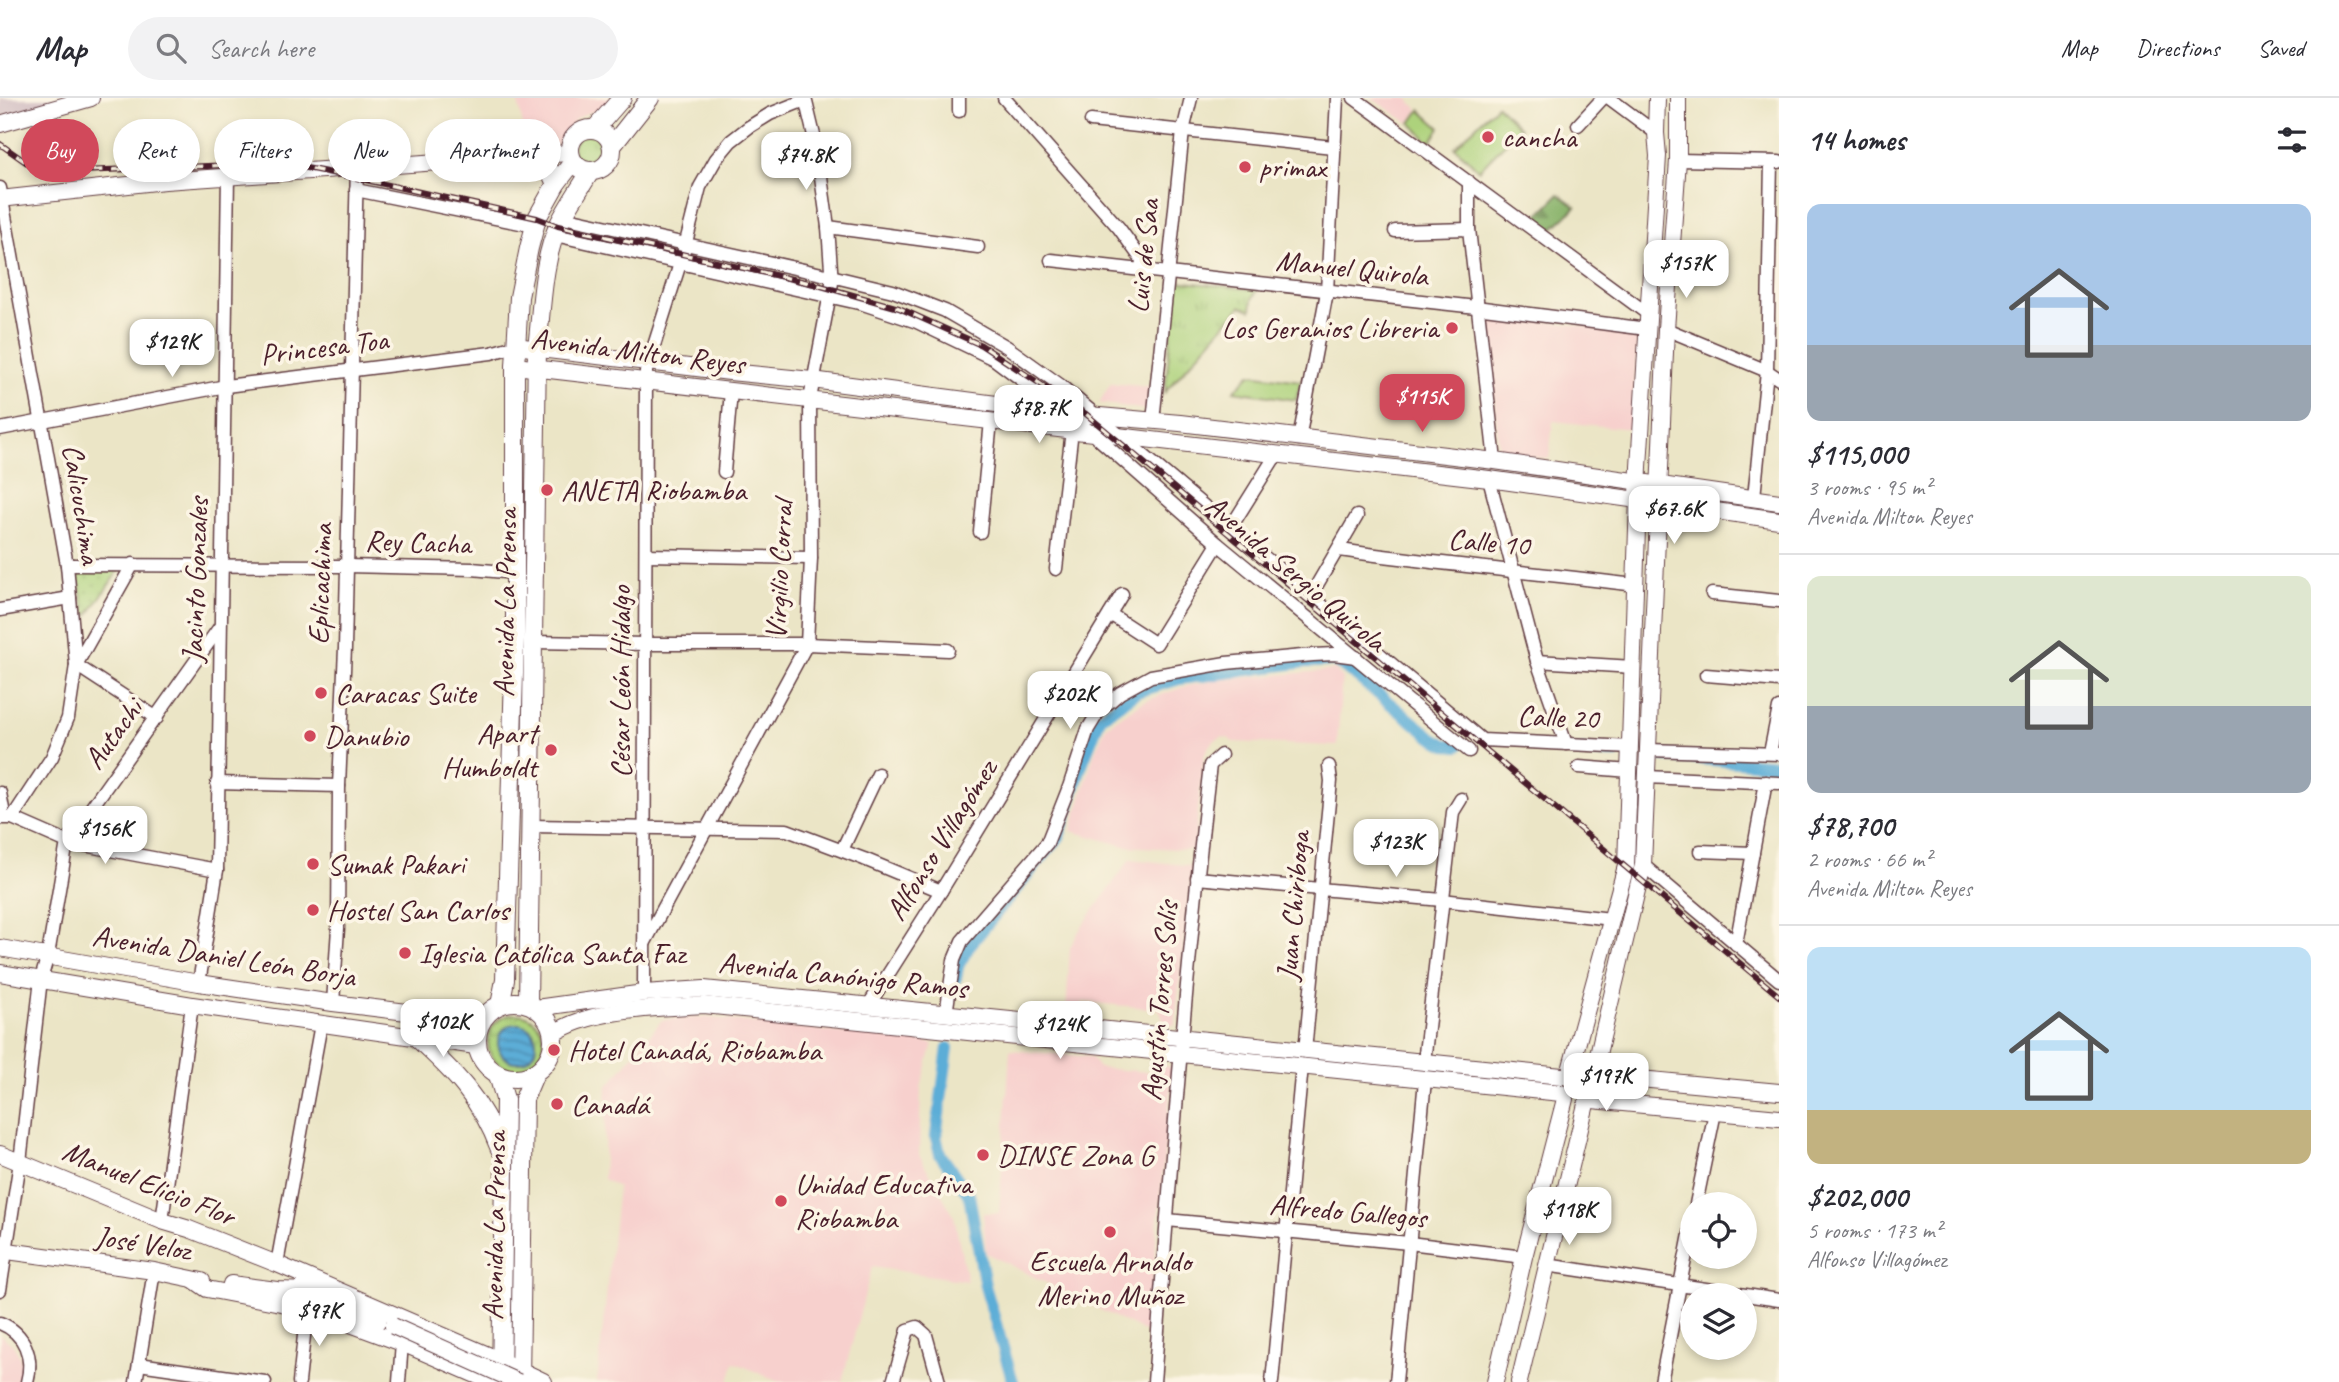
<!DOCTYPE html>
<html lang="en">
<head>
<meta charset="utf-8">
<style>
	:root { --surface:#fff; --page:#f2f2f3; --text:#2b2b33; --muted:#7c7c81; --line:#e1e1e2; --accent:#d1495b }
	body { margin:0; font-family:Caveat,sans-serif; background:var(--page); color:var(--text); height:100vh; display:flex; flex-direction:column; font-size:26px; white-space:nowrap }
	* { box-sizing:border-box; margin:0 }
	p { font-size:23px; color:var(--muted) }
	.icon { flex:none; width:38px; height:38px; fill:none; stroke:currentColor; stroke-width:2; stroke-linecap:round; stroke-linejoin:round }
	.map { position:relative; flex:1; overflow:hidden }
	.details { display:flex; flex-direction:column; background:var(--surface); width:560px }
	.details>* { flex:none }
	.banner { position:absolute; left:21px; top:21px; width:665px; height:63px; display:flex; gap:14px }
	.buttons { position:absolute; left:1680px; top:1094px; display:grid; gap:14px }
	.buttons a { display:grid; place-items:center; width:77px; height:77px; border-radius:50%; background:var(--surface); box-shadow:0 4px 10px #0003; font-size:35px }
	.price { position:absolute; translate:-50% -60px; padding:0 16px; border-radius:14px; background:#fff; color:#222; font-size:23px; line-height:46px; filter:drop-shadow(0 2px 4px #0008) }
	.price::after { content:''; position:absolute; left:50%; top:42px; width:21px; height:16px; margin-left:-10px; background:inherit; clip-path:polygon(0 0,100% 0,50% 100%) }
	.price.active { background:var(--accent); color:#fff }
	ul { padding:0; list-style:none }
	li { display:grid; align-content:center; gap:14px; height:371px; padding:0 28px }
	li+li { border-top:2px solid var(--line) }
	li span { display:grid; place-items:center; height:217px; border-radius:14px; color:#555 }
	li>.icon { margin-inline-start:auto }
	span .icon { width:126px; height:126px; fill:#fffc; stroke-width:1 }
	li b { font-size:30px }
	h2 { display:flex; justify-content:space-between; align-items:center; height:84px; padding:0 28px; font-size:30px }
	.chip { padding:0 24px; border-radius:32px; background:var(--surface); box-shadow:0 4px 10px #0003; font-size:24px; line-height:63px }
	.chip.active { background:var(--accent); color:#fff }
	header { display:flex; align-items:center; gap:42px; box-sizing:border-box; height:98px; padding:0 35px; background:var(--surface); border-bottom:2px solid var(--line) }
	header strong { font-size:33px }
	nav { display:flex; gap:38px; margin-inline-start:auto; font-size:24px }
	.search { width:490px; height:63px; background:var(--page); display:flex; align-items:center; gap:18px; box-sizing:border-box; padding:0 24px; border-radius:38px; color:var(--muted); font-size:26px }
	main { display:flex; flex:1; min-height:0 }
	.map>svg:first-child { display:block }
	.built { fill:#f7d0cd }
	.railway { fill:#d2bec3 }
	.grass { fill:url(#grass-dots); stroke:#7c7854; stroke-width:2 }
	.forest { fill:url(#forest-firs); stroke:#6a6a4c; stroke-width:2 }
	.park { fill:url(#park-tufts); stroke:#7c7854; stroke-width:2 }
	.garden { fill:#add27c; stroke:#7c7854; stroke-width:2 }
	.water { fill:url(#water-rules); stroke:#536681; stroke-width:2 }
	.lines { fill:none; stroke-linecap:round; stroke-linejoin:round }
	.canal { stroke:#5cadd7; stroke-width:12 }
	.street-casing { stroke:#623d42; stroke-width:15 }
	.secondary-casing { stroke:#623d42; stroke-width:18 }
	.primary-casing { stroke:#623d42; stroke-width:20 }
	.street { stroke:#fff; stroke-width:12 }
	.secondary { stroke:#fff; stroke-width:16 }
	.primary { stroke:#fff; stroke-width:18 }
	.rail-casing { stroke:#4a1f2b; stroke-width:6 }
	.rail { stroke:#fcf5e5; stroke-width:3.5; stroke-dasharray:10; stroke-linecap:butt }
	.secondary-bridge-casing { stroke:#623d42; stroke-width:18; stroke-linecap:butt }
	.secondary-bridge { stroke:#fff; stroke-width:16 }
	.poi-dot { fill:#d1495b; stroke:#fcf5e5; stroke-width:2.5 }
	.labels { text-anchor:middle; stroke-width:7; stroke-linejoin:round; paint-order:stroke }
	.poi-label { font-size:30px; fill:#4a1f2b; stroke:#fcf5e5; text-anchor:start }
	.street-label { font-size:30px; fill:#4a1f2b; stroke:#fcf5e5 }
</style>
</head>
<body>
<header>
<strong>Map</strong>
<div class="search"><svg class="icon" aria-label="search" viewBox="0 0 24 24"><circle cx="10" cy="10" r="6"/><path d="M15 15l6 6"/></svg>Search here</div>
<nav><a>Map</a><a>Directions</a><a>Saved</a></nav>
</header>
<main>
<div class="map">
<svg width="1779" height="1284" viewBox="0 0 1779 1284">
	<defs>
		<pattern id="grass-dots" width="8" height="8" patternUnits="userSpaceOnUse" patternTransform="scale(1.75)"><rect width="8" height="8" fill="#add27c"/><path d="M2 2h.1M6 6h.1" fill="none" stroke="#96b46b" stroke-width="1.8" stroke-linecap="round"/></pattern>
		<pattern id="forest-firs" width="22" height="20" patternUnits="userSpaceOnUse" patternTransform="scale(1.75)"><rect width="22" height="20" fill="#8ab46c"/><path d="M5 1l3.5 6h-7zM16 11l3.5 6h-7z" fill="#739259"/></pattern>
		<pattern id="park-tufts" width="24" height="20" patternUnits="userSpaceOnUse" patternTransform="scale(1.75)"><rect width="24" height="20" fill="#add27c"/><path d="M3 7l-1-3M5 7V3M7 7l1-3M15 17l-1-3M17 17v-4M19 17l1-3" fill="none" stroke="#96b46b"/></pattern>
		<pattern id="water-rules" width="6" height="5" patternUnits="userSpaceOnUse" patternTransform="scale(1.75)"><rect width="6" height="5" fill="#5cadd7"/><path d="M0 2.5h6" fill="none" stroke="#4e8caf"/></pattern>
	</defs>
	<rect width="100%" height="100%" fill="#fcf5e5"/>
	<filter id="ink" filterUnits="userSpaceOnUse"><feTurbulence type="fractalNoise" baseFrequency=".0143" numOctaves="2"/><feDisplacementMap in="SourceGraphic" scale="14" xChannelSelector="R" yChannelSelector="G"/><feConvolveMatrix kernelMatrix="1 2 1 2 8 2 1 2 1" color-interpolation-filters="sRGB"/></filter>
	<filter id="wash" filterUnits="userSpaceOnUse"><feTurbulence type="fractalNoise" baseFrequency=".00686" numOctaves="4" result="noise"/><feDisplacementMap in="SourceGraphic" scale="28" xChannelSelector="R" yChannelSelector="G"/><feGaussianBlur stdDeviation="1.57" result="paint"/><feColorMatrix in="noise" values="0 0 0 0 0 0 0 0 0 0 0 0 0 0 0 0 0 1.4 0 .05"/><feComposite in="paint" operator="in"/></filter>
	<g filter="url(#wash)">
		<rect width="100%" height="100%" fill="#ebe5c6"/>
		<g class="built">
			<path d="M517,0H611L602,12L587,15L575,22L558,47L527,46Z"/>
			<path d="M1371,0H1408L1418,12L1409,25Z"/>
			<path d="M1487,216L1638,235L1631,331L1553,323L1549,361L1499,355Z"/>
			<path d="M1111,285L1149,289L1147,312L1099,305Z"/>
			<path d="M1335,572L1342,580L1337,648L1233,644L1228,640L1222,639L1215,642L1209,648L1204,658L1194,752L1125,748L1071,733L1094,656L1106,628L1142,604L1183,589L1218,582Z"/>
			<path d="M1130,761L1192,768L1175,927H1165L1159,911L1083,904L1076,916L1066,915L1070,849L1079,833Z"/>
			<path d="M703,919L933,945L921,990L919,1057L954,1118L967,1183L872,1169L842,1284H779L734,1264L729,1284H597L618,1089L603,1081L607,989L662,922Z"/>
			<path d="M1010,952L1091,959L1099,970L1149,974L1152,967L1173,969L1147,1235L986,1155L983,1115H999Z"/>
			<path d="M0,1237L13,1247L20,1259L22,1272L20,1284H0Z"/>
		</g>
		<path class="railway" d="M0,0H64L0,19Z"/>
		<path class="grass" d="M76,470L119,472L86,520V519Z"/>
		<path class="forest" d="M1559,96L1576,109L1551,132L1532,123Z"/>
		<g class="park">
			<circle cx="591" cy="52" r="18"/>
			<path d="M1176,183L1257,192L1252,201L1251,212L1241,208L1165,294Z"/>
			<circle cx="516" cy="944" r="28"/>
		</g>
		<g class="garden">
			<path d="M1497,7L1520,30L1479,72L1455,49Z"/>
			<path d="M1420,12L1440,30L1430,45L1411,25Z"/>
			<path d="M1250,276L1301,283L1296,302L1234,293Z"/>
		</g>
		<circle class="water" cx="517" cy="945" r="19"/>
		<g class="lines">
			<g class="canal">
				<path d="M1581,653L1615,655"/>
				<path d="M1661,658L1779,667"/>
				<path d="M956,880L958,868L970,847L1059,739L1081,669L1100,620L1137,594L1179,581L1305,564L1333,563L1347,571L1433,640L1446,647L1458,648"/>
				<path d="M948,950L936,1038L940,1056L969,1097L985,1188L1013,1284"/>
			</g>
		</g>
	</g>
	<g filter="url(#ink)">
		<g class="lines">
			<g class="street-casing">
				<g id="street">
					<path d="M1004,0L1119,130L1142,162L1141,173"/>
					<path d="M1354,0L1648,216"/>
					<path d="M1609,0L1656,35"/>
					<path d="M959,13V0"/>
					<path d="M1091,23L1333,49"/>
					<path d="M1578,27L1603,0"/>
					<path d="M1678,62L1779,64"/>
					<path d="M1469,84V131L1495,363"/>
					<path d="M0,90L67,467L76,567L68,620L52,659L12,720"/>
					<path d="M356,92L535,128"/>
					<path d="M563,119L831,178L893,193L945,213L1007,249L1060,287L1482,642L1631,649"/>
					<path d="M828,129L978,149"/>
					<path d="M1395,133L1469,131"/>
					<path d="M555,137L863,206L917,224L994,261L1091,334L1218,446L1469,653"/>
					<path d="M1051,162L1476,209L1647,231"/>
					<path d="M1666,231L1767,273L1779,281"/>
					<path d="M1153,323L1183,33L1191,0"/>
					<path d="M0,331L226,288L491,255L515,248"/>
					<path d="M1299,341L1327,194L1337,0"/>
					<path d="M724,374L731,293"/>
					<path d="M1489,381L1537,563L1566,646"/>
					<path d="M1754,399L1767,273L1771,64"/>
					<path d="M1231,429L1276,357"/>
					<path d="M980,434L991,323"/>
					<path d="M1339,452C1437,466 1537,475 1636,487"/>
					<path d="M646,457L811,460"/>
					<path d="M67,467L347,468L472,471L515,475"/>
					<path d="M1056,471L1072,332"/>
					<path d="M1712,496L1779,503"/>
					<path d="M1311,497L1357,418"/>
					<path d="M0,512L70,500"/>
					<path d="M1110,516L1156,546L1218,446"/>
					<path d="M533,544L646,546H807L948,552"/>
					<path d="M1537,563L1633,569"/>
					<path d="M76,567L133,466"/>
					<path d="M76,567L157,620"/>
					<path d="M1706,577L1779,583"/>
					<path d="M1648,652L1779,656"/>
					<path d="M1770,655L1779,610"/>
					<path d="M1579,669L1630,673"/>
					<path d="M1647,679L1779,685"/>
					<path d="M217,685L339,688"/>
					<path d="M0,695L3,711L0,718"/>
					<path d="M0,720H12L67,744L217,772"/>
					<path d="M530,728L787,732L864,761L941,793"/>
					<path d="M842,752L878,676"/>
					<path d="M1700,753L1753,755"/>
					<path d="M1643,767L1779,882"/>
					<path d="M1197,780L1442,802L1611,821"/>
					<path d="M644,846L807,546L811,460L810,301L832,185L828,129L817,50L805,0"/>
					<path d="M1736,846L1766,684"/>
					<path d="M199,885L217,772L228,78"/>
					<path d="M644,895L646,273L683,156L700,89L716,61L731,43L749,29L770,16L805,2"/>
					<path d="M333,905L338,830L339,688L345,550L357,69"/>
					<path d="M868,908L941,793L1122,496"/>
					<path d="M946,916L954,862L962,843L1047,745L1069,689L1088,631L1099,613L1120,595L1151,578L1226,565L1313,557L1334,556L1356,559"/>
					<path d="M1305,953L1331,683L1329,668"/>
					<path d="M1424,964L1453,714L1461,701"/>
					<path d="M1696,1106L1715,1014"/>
					<path d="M1167,1122L1409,1145L1524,1159"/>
					<path d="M162,1123L192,907"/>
					<path d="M277,1166L321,926"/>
					<path d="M1546,1167L1779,1202"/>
					<path d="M0,1192L20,1064L41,881L48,857L67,744L219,530"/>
					<path d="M0,1225C25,1235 34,1259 27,1284"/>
					<path d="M139,1266L265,1284"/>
					<path d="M136,1284L154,1173"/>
					<path d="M299,1284L307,1210"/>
					<path d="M399,1284L402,1245"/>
					<path d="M893,1284L908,1232L917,1229L926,1237L939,1284"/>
					<path d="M1154,1284C1170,1078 1186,872 1210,667L1221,657"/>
					<path d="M1272,1284L1302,968"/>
					<path d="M1396,1284L1425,982"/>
					<path d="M1661,1284L1692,1126"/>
				</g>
			</g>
			<g class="secondary-casing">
				<g id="secondary">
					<path d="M0,26L91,0"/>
					<path d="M0,101L165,83L569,55"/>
					<path d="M515,248L730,274L812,282L1065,315L1180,325L1495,363L1779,404"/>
					<path d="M515,268L1489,381L1779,422"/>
					<path d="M0,850L199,885L333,905L481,923"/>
					<path d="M0,875L192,907L476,948"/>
					<path d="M536,910L644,895L704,891L1562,978"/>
					<path d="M553,936C590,910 660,910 704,907L1561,995"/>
					<path d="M1571,969L1626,768L1639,369L1658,58L1656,35L1657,0"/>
					<path d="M1594,973L1643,767L1666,231L1678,62V0"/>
					<path d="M1597,977L1779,994"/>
					<path d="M1592,1002L1779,1020"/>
					<path d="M0,1056L162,1123L189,1131L277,1166L502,1263L520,1273"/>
					<path d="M0,1152L154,1173L202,1183"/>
					<path d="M194,1182L207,1191L307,1210L402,1245L492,1284"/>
					<path d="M231,1186L277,1192L310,1193"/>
					<path d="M303,1188L379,1222"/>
					<path d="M1495,1284L1524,1159L1565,1001"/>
					<path d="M1519,1284L1586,1006"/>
				</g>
			</g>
			<g class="primary-casing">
				<g id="primary">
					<circle cx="591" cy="52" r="21"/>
					<path d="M595,31L622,0"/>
					<path d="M612,48L650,0"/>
					<path d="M537,57L549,71L556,86"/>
					<circle cx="515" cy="942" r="38"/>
					<path d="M528,906L537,250C542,210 542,163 559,126C568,108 580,91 590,74"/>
					<path d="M500,907L505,882L515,541V268L519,199L529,150L537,120L556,86L573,64"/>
					<path d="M415,938C454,974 481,1000 500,1051"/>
					<path d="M498,977L505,1001L501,1284"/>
					<path d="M520,1273L543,1284"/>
					<path d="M520,1284L524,1001L535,975"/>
				</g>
			</g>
			<use href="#street" class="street"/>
			<use href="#secondary" class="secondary"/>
			<use href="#primary" class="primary"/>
			<g class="rail-casing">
				<path id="rail" d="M0,46L30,67L55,74L281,65L357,80L537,120L558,128L814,186L899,210L981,247L1086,316L1779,898"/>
			</g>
			<use href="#rail" class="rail"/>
			<g class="secondary-bridge-casing">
				<path id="secondary-bridge" d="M393,1228L518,1284"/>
			</g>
			<use href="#secondary-bridge" class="secondary-bridge"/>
		</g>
	</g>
	<g class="poi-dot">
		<circle cx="1488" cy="39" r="7"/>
		<circle cx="1245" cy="69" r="7"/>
		<circle cx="1452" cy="230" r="7"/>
		<circle cx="547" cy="392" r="7"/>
		<circle cx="321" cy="595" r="7"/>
		<circle cx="310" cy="638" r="7"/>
		<circle cx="551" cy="652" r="7"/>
		<circle cx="313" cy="766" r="7"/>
		<circle cx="313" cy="812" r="7"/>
		<circle cx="405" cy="855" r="7"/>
		<circle cx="554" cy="952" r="7"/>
		<circle cx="557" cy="1006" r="7"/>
		<circle cx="983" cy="1057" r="7"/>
		<circle cx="781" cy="1103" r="7"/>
		<circle cx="1110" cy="1134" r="7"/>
	</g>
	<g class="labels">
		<g class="poi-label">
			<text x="1502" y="49">cancha</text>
			<text x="1259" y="79">primax</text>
			<text x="1438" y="240" text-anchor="end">Los Geranios Libreria</text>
			<text x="561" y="402">ANETA Riobamba</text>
			<text x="335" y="605">Caracas Suite</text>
			<text x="537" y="645" text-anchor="end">Apart<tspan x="537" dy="34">Humboldt</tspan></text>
			<text x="324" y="648">Danubio</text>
			<text x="327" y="776">Sumak Pakari</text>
			<text x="327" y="822">Hostel San Carlos</text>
			<text x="419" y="865">Iglesia Católica Santa Faz</text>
			<text x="568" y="962">Hotel Canadá, Riobamba</text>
			<text x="571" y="1016">Canadá</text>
			<text x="997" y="1067">DINSE Zona G</text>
			<text x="795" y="1096">Unidad Educativa<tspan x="795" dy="34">Riobamba</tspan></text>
			<text x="1110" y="1173" text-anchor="middle">Escuela Arnaldo<tspan x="1110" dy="34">Merino Muñoz</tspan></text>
		</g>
		<g class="street-label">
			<text transform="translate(1143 158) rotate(-84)" y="10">Luis de Saa</text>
			<text transform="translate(1352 170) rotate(6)" y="10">Manuel Quirola</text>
			<text transform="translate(324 249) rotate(-7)" y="10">Princesa Toa</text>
			<text transform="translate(638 253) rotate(7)" y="10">Avenida Milton Reyes</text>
			<text transform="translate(82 406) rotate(81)" y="10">Calicuchima</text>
			<text transform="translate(418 444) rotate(2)" y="10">Rey Cacha</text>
			<text transform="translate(1489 444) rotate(5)" y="10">Calle 10</text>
			<text transform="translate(779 472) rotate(-87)" y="10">Virgilio Corral</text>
			<text transform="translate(1296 475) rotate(40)" y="10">Avenida Sergio Quirola</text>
			<text transform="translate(195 482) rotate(-88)" y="10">Jacinto Gonzales</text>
			<text transform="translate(320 486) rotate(-88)" y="10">Eplicachima</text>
			<text transform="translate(505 505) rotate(-89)" y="10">Avenida La Prensa</text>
			<text transform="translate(620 584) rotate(-90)" y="10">César León Hidalgo</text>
			<text transform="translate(1558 619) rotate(2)" y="10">Calle 20</text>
			<text transform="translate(113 636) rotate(-54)" y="10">Autachi</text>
			<text transform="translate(941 742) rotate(-58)" y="10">Alfonso Villagómez</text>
			<text transform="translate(1293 808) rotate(-85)" y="10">Juan Chiriboga</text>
			<text transform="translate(224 858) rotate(9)" y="10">Avenida Daniel León Borja</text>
			<text transform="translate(843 877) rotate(6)" y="10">Avenida Canónigo Ramos</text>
			<text transform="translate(1159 903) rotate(-85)" y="10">Agustín Torres Solís</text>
			<text transform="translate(149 1085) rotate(22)" y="10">Manuel Elicio Flor</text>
			<text transform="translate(1348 1113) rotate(5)" y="10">Alfredo Gallegos</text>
			<text transform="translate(494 1128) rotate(-89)" y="10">Avenida La Prensa</text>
			<text transform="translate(143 1145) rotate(9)" y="10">José Veloz</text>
		</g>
	</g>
</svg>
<div class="buttons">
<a><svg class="icon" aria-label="locate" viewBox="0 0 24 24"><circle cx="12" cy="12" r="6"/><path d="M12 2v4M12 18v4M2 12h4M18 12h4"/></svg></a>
<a><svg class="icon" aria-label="layers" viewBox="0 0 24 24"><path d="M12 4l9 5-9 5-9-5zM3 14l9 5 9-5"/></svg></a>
</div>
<b class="price" style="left:806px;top:94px">$74.8K</b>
<b class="price" style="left:1686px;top:202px">$157K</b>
<b class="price" style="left:172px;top:281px">$129K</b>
<b class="price active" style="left:1422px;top:336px">$115K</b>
<b class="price" style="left:1039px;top:347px">$78.7K</b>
<b class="price" style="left:1674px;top:448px">$67.6K</b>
<b class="price" style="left:1070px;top:633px">$202K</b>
<b class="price" style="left:105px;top:768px">$156K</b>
<b class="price" style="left:1396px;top:781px">$123K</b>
<b class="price" style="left:443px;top:961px">$102K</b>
<b class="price" style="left:1060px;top:963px">$124K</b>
<b class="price" style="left:1606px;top:1015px">$197K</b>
<b class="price" style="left:1569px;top:1149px">$118K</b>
<b class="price" style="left:319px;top:1250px">$97K</b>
<div class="banner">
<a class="chip active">Buy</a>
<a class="chip">Rent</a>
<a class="chip">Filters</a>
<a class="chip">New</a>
<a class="chip">Apartment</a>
</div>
</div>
<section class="details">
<h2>14 homes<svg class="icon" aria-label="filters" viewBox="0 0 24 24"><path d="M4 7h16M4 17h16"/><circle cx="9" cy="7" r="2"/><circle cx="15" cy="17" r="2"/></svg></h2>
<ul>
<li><span style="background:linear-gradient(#a9c7e8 65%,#9aa5b1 0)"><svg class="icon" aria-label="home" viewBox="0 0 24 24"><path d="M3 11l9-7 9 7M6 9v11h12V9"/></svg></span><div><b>$115,000</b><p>3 rooms · 95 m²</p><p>Avenida Milton Reyes</p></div></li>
<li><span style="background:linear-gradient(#dfe7d0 60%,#9aa5b1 0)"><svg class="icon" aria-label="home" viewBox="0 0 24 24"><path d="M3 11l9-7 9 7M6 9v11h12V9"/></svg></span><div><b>$78,700</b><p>2 rooms · 66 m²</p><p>Avenida Milton Reyes</p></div></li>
<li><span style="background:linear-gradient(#bfe0f5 75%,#c2b280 0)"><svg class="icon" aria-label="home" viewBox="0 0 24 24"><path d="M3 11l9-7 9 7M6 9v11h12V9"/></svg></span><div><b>$202,000</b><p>5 rooms · 173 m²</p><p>Alfonso Villagómez</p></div></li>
</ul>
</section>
</main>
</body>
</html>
